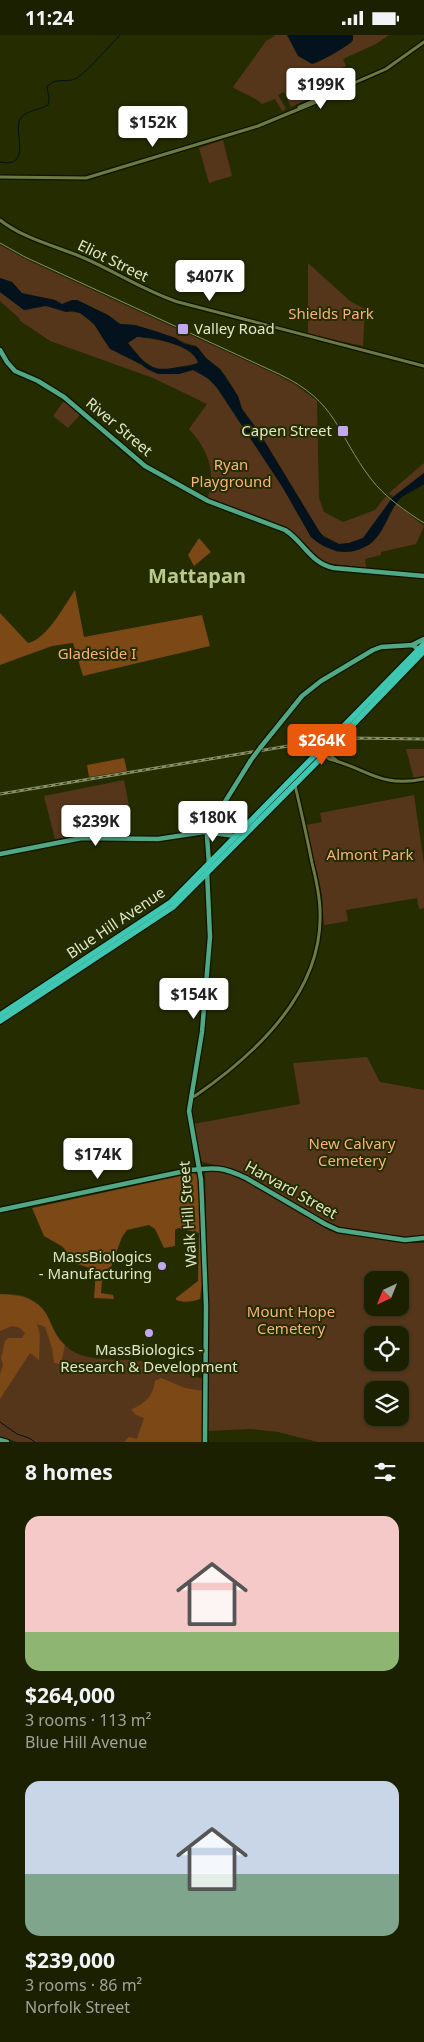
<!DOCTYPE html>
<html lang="en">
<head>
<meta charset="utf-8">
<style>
	:root { --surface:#1b2100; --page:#24290a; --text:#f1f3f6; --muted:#a0a399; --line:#393e22; --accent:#ea580c }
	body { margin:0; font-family:"Noto Sans",sans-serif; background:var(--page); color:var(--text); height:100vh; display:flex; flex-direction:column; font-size:19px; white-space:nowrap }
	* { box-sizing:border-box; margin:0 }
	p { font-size:16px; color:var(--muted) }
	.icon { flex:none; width:28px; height:28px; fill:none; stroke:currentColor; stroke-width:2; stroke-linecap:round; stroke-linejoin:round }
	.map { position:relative; height:1407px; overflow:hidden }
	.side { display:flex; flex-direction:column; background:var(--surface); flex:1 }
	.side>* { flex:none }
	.needle { width:32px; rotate:223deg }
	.fabs { position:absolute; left:364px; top:1236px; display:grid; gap:10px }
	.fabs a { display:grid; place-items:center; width:45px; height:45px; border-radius:10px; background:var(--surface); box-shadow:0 1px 4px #0004,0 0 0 1px var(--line); font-size:25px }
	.price { position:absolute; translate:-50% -42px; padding:0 11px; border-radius:5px; background:#fff; color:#222; font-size:16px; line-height:32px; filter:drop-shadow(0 1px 2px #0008) }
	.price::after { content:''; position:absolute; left:50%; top:30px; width:15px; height:11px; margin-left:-8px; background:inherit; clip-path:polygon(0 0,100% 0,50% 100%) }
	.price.current { background:var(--accent); color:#fff }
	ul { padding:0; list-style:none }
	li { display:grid; align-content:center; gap:10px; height:265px; padding:0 25px }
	li span { display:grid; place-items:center; height:155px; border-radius:15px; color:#555 }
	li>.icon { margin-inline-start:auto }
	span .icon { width:90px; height:90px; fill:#fffc; stroke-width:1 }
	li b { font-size:21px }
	h2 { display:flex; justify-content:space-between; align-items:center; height:60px; padding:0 25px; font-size:21px }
	.status { display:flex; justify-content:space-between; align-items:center; height:35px; padding:0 25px; background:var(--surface); direction:ltr }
	.status svg { height:14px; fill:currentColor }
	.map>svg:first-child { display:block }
	.green { fill:#56361a; fill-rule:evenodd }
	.forest { fill:#7b4816 }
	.water { fill:#03121c; fill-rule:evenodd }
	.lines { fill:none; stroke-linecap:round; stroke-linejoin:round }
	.stream { stroke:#03121c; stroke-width:1 }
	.minor-casing { stroke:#0e1300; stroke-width:5.5 }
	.major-casing { stroke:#0e1300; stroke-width:7 }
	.highway-casing { stroke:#0e1300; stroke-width:8 }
	.minor { stroke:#6d7a42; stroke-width:3 }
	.major { stroke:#51a885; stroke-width:4.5 }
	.highway { stroke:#3fc7b1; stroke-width:5.5 }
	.tram { stroke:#88906b; stroke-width:1 }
	.rail-casing { stroke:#88906b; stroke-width:3 }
	.rail { stroke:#242c00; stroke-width:1; stroke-dasharray:4; stroke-linecap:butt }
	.major-bridge-casing { stroke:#0e1300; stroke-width:7; stroke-linecap:butt }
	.highway-bridge-casing { stroke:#0e1300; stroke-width:8; stroke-linecap:butt }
	.major-bridge { stroke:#51a885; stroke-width:4.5 }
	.highway-bridge { stroke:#3fc7b1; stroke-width:5.5 }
	.poi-dot { fill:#c2a8f2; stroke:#242c00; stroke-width:2 }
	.labels { text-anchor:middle; stroke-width:4; stroke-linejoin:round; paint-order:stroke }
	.street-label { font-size:15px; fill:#dfe7c9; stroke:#242c00 }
	.park-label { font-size:15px; fill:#fab379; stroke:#242c00 }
	.poi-label { font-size:15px; fill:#dfe7c9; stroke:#242c00; text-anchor:end }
	.district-label { font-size:20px; font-weight:bold; fill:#baca8f; stroke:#242c00 }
</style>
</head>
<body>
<div class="status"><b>11:24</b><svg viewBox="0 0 49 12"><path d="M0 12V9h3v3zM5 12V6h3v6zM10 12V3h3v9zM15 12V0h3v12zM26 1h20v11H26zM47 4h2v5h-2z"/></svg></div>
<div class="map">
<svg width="424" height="1407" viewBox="0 0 424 1407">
	<rect width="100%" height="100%" fill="#242c00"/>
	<g class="green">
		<path d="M276,0H389L376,9L343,24L346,31L339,34L340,36L337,37L342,48L340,49L335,38L317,47L321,58L291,72L284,57L278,60L286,74L282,76L275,64L262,69C254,61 243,59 233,52L266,6Z"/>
		<path d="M223,105L232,141L209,148L199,113Z"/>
		<path d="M0,210L27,225L275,339L296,350L317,366L319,463L324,477L343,487L346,486L375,475L386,461L391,465L363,503L349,508L339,509L321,499L259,397L242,374L238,361L227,343L220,334L205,322L199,313L158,297L135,290L120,289L108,280L77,265L62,269L55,265L25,260L19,257L12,247L0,243Z"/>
		<path d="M308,228L350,266L365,274L363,311L308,299Z"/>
		<path d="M0,257L24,275C31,275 36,271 43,271C50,271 55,273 61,275C74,279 81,274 92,287C100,296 104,309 113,315L158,339L183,338L193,335L202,339L215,350L283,453L311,502L337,517H351L363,513L372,508L379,500L396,469L424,491L416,509L381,517V520L365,524L366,533L326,528L313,518L300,503L286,493L208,463C216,435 208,415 189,394L207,369L153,343L50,306L19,285L20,284L0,266Z"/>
		<path d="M137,302C153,303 195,310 198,328L170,334H156L138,322L127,308Z"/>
		<path d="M64,366L81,379L68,393L53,381Z"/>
		<path d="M424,428V438L420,441L393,462L389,458Z"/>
		<path d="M406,714H424V742L414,744Z"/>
		<path d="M124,745L130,776L127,783L129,798L88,799L86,785L69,787L70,802L55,804L44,761Z"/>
		<path d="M414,760L424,829V873L419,874L417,863L346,875L348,886L324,890L322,861L306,790L322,787L320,778Z"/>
		<path d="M367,1022L380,1047L424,1055V1201L403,1203L390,1200L344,1194L330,1189L234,1134L202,1127L193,1089L300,1069L293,1028Z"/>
		<path d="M205,1134L232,1138L330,1196L389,1204L402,1208H424V1407H318L278,1397L251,1394L207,1396L208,1263ZM372,1245H400V1272H372ZM372,1300H400V1328H372ZM372,1355H400V1382H372Z"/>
		<path d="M0,1259C9,1259 18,1259 26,1262C53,1272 49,1305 76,1318C95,1327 120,1323 140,1326C162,1329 182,1337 203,1344L202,1407H17L0,1401Z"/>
	</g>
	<g class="forest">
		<path d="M199,503L211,517L194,531L188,520Z"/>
		<path d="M75,555L84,602L202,580L210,611L83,641L73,608L52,611L0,630V578L28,608C47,604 64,571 75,555Z"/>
		<path d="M124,723L127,736L89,742L87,730Z"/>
		<path d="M194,1138L199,1141L202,1249L200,1264C192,1267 184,1268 176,1265V1263L198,1246L199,1198L178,1193L175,1195V1211L164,1213L155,1194L149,1190L127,1195L122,1202L111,1232L105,1235V1244L102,1246L101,1258L113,1260L114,1264L94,1263L96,1235L74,1228L63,1212L44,1201L32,1173Z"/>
		<path d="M0,1259C20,1260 40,1263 49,1284C53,1294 57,1303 65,1310L61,1329L54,1328L52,1313L45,1292L37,1289L40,1300L39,1325L30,1318L0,1364V1339L3,1330L1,1323L5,1306L8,1303H22L25,1298L20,1293L12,1291L0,1296Z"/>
		<path d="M161,1343L185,1353L203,1356L202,1407H124L129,1402L137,1404L144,1383L136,1380L131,1375C145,1367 152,1364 155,1346Z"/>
	</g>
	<g class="water">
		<path d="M287,0H353V5C351,10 318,28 312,29L298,21Z"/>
		<path d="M0,243L12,247L22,258L55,265L62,269L72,265H77L108,280L120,289L135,290L158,297L176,303L184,309L196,311L207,324L220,334L238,361L242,374L259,397L319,496L324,502L339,509L349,508L363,503L393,462L424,438V449C416,455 405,458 398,466C389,476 387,489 379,499C363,523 331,521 311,502L283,453L218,354L209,344L193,335L179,339H158L147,334L141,329L110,314L94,289L80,278L72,276L66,277L46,271L24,275L0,257ZM137,302C153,302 194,310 198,328C192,331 186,331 179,332C149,338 146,329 128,308Z"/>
	</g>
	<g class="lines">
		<g class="stream">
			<path d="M0,127C33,134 13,96 20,84C26,75 40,75 48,70L49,63L47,52C56,41 67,49 77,43C90,34 108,12 120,0"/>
			<path d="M0,1387L17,1399L29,1403L35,1407"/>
		</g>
		<g class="minor-casing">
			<g id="minor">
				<path d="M299,72L386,34L424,7"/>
				<path d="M0,142L86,143L258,91L321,65L337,56"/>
				<path d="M0,185C24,204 56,211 84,223C116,237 145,256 178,267L424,331"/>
				<path d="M322,713L337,726"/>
				<path d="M324,719L329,724C369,734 379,753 424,744"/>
				<path d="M191,1062L195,1061C256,1019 323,957 320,877C320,860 316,844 312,828C307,802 301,776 295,750"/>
			</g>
		</g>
		<g class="major-casing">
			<g id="major">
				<path d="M0,315L7,327L15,336L38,346L64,362L145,431L208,466L285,495C303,506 311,529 334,533L424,541"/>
				<path d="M412,610L424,604"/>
				<path d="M260,713L302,661L321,646L373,615L381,612L413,610L420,616"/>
				<path d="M0,819L82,803L158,804L204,797L236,801"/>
				<path d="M209,829L207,801L208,794L251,725"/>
				<path d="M0,1175L190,1135C215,1132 223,1132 246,1143L325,1189L338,1195L405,1205L424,1203"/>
				<path d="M0,1405L7,1407"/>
				<path d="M205,1407L206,1271L202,1167L201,1145L189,1076L202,997L210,902L207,836"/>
			</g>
		</g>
		<g class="highway-casing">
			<g id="highway">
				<path d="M343,700L424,616"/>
				<path d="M334,701L424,609"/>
				<path d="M0,980L171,867L322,713"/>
				<path d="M0,986L173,872L332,712"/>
			</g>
		</g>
		<use href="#minor" class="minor"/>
		<use href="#major" class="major"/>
		<use href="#highway" class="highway"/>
		<path class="tram" d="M0,208L25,222L279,339C338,367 336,398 371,444C384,461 405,476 424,488"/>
		<g class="rail-casing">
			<path id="rail" d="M0,759L318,706L349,703L424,704"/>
		</g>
		<use href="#rail" class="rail"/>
		<g class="major-bridge-casing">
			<path id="major-bridge" d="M251,725L260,713"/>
		</g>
		<g class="highway-bridge-casing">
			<g id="highway-bridge">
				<path d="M332,712L343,700"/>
				<path d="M322,713L334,701"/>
			</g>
		</g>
		<use href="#major-bridge" class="major-bridge"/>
		<use href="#highway-bridge" class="highway-bridge"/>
	</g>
	<g class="poi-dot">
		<rect x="177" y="288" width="12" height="12" rx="2.5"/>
		<rect x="337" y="390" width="12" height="12" rx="2.5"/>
		<circle cx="162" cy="1231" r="5"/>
		<circle cx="149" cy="1298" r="5"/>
	</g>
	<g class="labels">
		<g class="street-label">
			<text transform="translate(113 226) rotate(26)" y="5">Eliot Street</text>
			<text transform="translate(119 392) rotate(40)" y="5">River Street</text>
			<text transform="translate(116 888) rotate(-34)" y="5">Blue Hill Avenue</text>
			<text transform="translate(291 1155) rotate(29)" y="5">Harvard Street</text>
			<text transform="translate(188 1179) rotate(-94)" y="5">Walk Hill Street</text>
		</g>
		<g class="park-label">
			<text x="331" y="284">Shields Park</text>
			<text x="231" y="435">Ryan<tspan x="231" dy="17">Playground</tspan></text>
			<text x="97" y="624">Gladeside I</text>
			<text x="370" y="825">Almont Park</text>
			<text x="352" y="1114">New Calvary<tspan x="352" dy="17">Cemetery</tspan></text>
			<text x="291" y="1282">Mount Hope<tspan x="291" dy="17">Cemetery</tspan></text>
		</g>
		<g class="poi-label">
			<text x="194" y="299" text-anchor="start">Valley Road</text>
			<text x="332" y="401">Capen Street</text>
			<text x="152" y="1227">MassBiologics<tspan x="152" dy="17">- Manufacturing</tspan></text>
			<text x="149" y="1320" text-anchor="middle">MassBiologics -<tspan x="149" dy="17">Research &amp; Development</tspan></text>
		</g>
		<g class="district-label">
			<text x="197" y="548">Mattapan</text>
		</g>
	</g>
</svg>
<div class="fabs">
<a><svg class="needle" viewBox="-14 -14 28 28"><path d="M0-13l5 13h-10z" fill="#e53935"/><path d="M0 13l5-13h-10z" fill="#a0a399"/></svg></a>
<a><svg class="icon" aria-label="locate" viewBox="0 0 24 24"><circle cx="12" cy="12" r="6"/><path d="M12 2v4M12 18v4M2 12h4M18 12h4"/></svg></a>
<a><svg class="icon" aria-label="layers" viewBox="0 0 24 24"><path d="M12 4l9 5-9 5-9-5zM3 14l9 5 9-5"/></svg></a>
</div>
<b class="price" style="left:321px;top:75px">$199K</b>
<b class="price" style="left:153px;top:113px">$152K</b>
<b class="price" style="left:210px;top:267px">$407K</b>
<b class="price current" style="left:322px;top:731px">$264K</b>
<b class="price" style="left:213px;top:808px">$180K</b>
<b class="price" style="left:96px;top:812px">$239K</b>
<b class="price" style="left:194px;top:985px">$154K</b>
<b class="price" style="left:98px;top:1145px">$174K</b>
</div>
<section class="side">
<h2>8 homes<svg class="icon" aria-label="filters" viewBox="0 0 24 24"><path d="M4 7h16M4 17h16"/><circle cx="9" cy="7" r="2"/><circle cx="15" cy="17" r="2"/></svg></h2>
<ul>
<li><span style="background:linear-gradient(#f6c9c9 75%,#8fb573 0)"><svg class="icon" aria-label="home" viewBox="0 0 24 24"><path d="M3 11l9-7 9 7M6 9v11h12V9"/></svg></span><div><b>$264,000</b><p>3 rooms · 113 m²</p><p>Blue Hill Avenue</p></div></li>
<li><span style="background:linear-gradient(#c9d6e8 60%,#7fa58c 0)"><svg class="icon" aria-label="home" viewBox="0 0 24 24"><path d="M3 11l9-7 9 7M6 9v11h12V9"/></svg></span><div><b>$239,000</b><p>3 rooms · 86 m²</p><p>Norfolk Street</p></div></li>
</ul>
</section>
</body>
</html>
